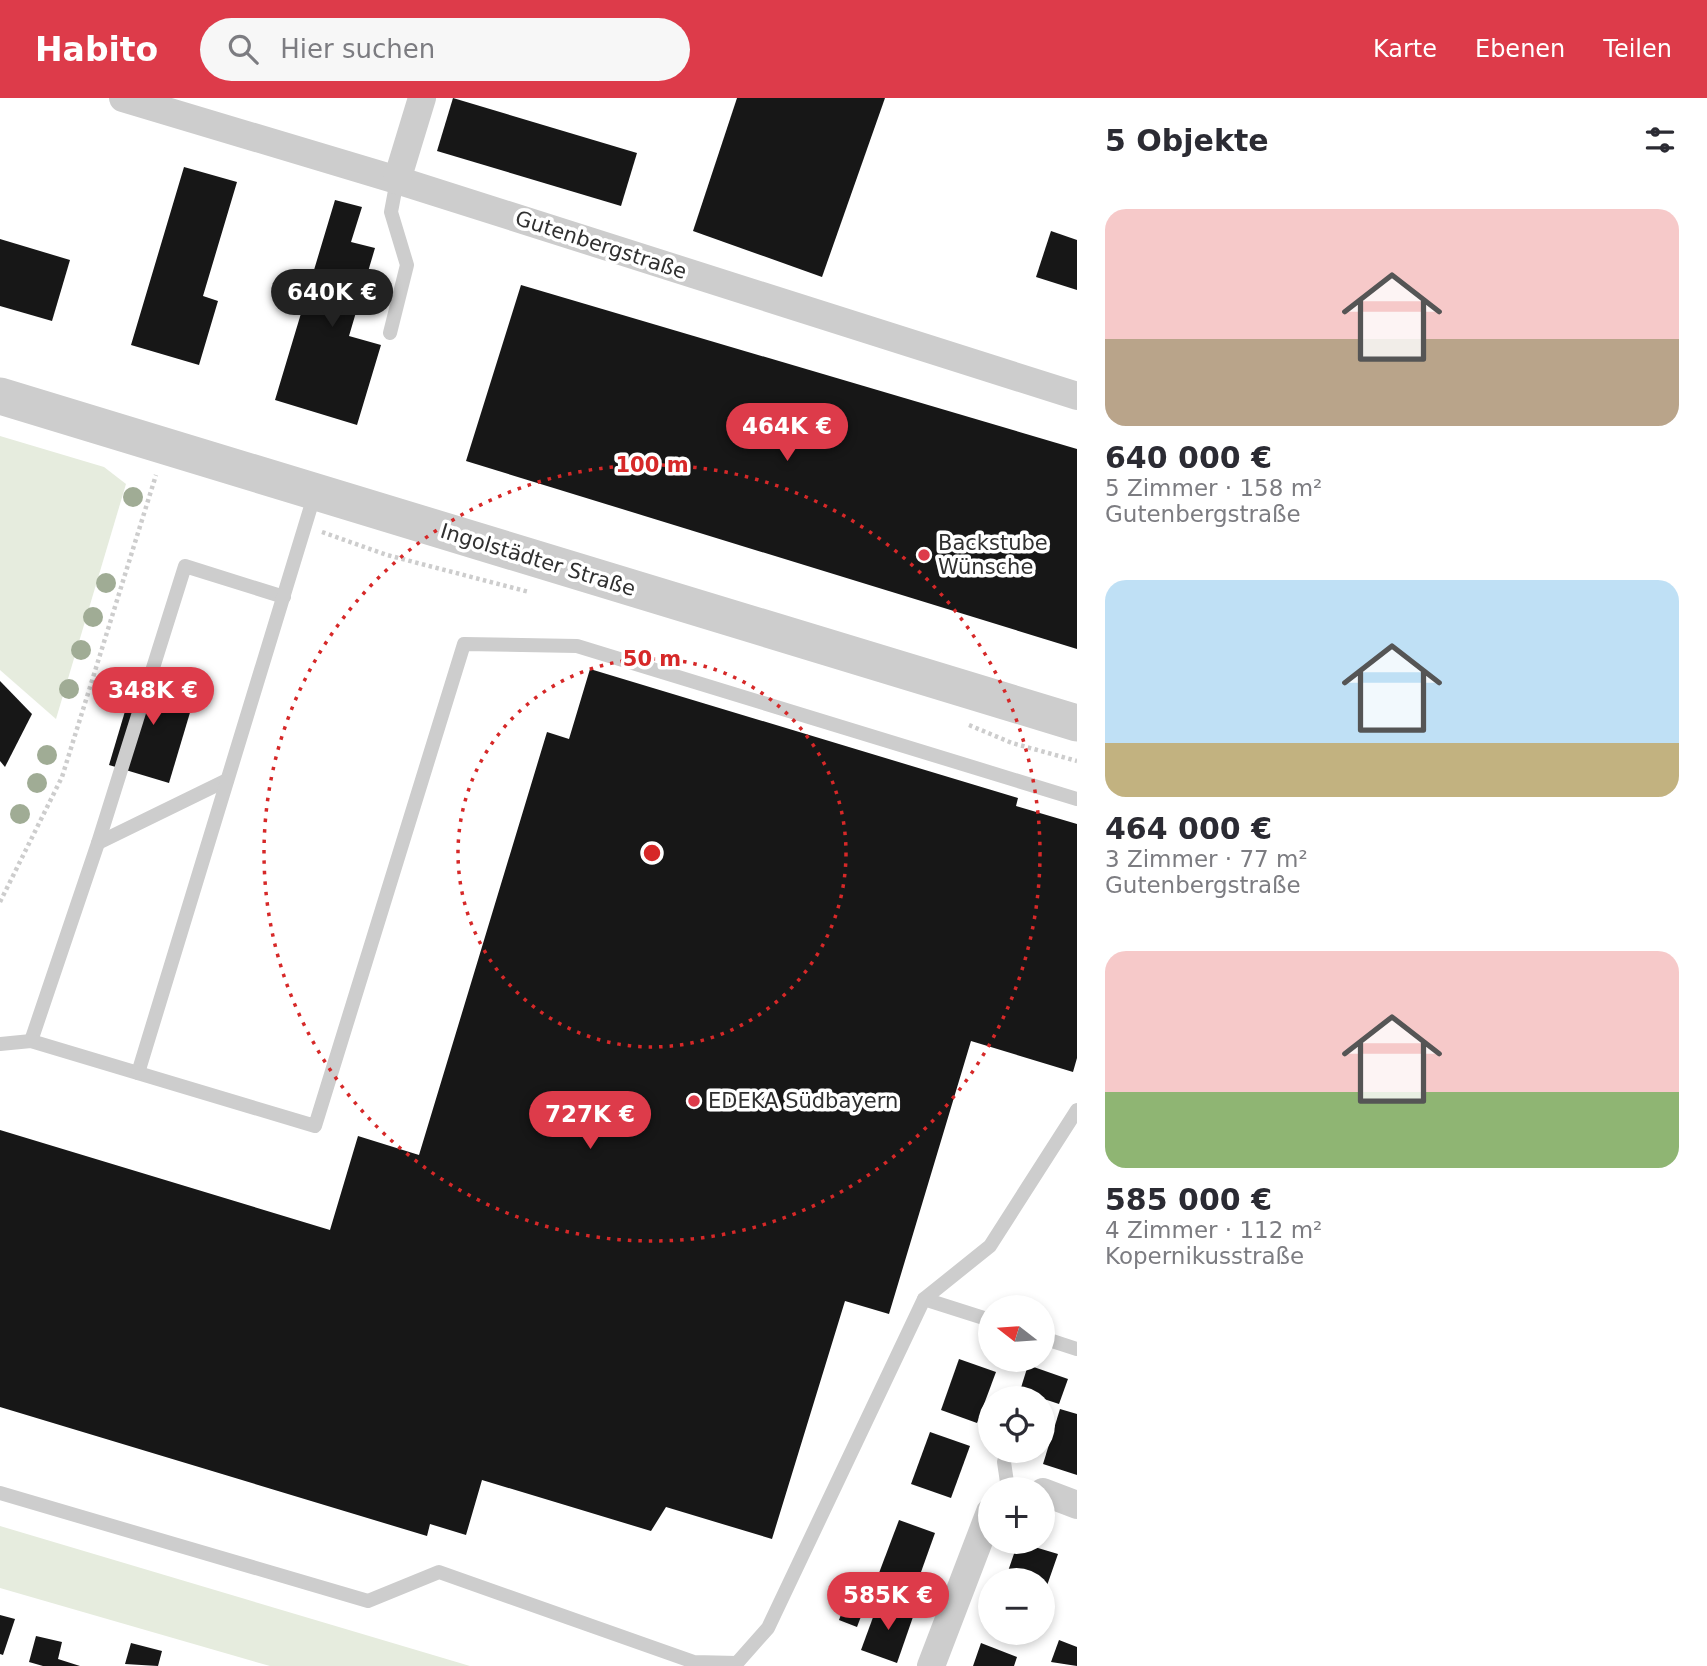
<!DOCTYPE html>
<html lang="de">
<head>
<meta charset="utf-8">
<style>
	:root { --surface:#fff; --page:#f7f7f7; --text:#2b2b33; --muted:#7c7c81; --accent:#dd3b4a }
	body { margin:0; font-family:"DejaVu Sans",sans-serif; background:var(--page); color:var(--text); height:100vh; display:flex; flex-direction:column; font-size:26px; white-space:nowrap }
	* { box-sizing:border-box; margin:0 }
	p { font-size:23px; color:var(--muted) }
	.icon { flex:none; width:38px; height:38px; fill:none; stroke:currentColor; stroke-width:2; stroke-linecap:round; stroke-linejoin:round }
	.map { position:relative; flex:1; overflow:hidden }
	.details { display:flex; flex-direction:column; background:var(--surface); width:630px }
	.details>* { flex:none }
	.needle { width:46px; rotate:287deg }
	.buttons { position:absolute; left:978px; top:1197px; display:grid; gap:14px }
	.buttons a { display:grid; place-items:center; width:77px; height:77px; border-radius:50%; background:var(--surface); box-shadow:0 4px 10px #0003; font-size:35px }
	.price { position:absolute; translate:-50% -60px; padding:0 16px; border-radius:24px; background:var(--accent); color:#fff; font-size:23px; line-height:46px; filter:drop-shadow(0 2px 4px #0008) }
	.price::after { content:''; position:absolute; left:50%; top:42px; width:21px; height:16px; margin-left:-10px; background:inherit; clip-path:polygon(0 0,100% 0,50% 100%) }
	.price.selected { background:#222; color:#fff }
	ul { padding:0; list-style:none }
	li { display:grid; align-content:center; gap:14px; height:371px; padding:0 28px }
	li span { display:grid; place-items:center; height:217px; border-radius:21px; color:#555 }
	li>.icon { margin-inline-start:auto }
	span .icon { width:126px; height:126px; fill:#fffc; stroke-width:1 }
	li b { font-size:30px }
	h2 { display:flex; justify-content:space-between; align-items:center; height:84px; padding:0 28px; font-size:30px }
	header { display:flex; align-items:center; gap:42px; box-sizing:border-box; height:98px; padding:0 35px; background:var(--accent); color:#fff }
	header strong { font-size:33px }
	nav { display:flex; gap:38px; margin-inline-start:auto; font-size:24px }
	.search { width:490px; height:63px; background:var(--page); display:flex; align-items:center; gap:18px; box-sizing:border-box; padding:0 24px; border-radius:38px; color:var(--muted); font-size:26px }
	main { display:flex; flex:1; min-height:0 }
	.map>svg:first-child { display:block }
	.green { fill:#e6ecde }
	.building { fill:#171717 }
	.lines { fill:none; stroke-linecap:round; stroke-linejoin:round }
	.path { stroke:#cdcdcd; stroke-width:4.5; stroke-dasharray:3.5 3.5; stroke-linecap:butt }
	.service { stroke:#cdcdcd; stroke-width:14 }
	.minor { stroke:#cdcdcd; stroke-width:28 }
	.tertiary { stroke:#cdcdcd; stroke-width:37 }
	.tree { fill:#a0ac95 }
	.ring { fill:none; stroke:#d62828; stroke-width:3.5; stroke-dasharray:3.5 7 }
	.poi-dot { fill:#dd3b4a; stroke:#fff; stroke-width:2.5 }
	.labels { text-anchor:middle; stroke-width:7; stroke-linejoin:round; paint-order:stroke }
	.street-label { font-size:21px; fill:#303030; stroke:#fff }
	.poi-label { font-size:21px; fill:#303030; stroke:#fff; text-anchor:start }
	.centre { fill:#d62828; stroke:#fff; stroke-width:3.5 }
	.ring-label { font-size:21px; text-anchor:middle; font-weight:bold; fill:#d62828; stroke:#fff; stroke-width:7; stroke-linejoin:round; paint-order:stroke }
</style>
</head>
<body>
<header>
<strong>Habito</strong>
<div class="search"><svg class="icon" aria-label="search" viewBox="0 0 24 24"><circle cx="10" cy="10" r="6"/><path d="M15 15l6 6"/></svg>Hier suchen</div>
<nav><a>Karte</a><a>Ebenen</a><a>Teilen</a></nav>
</header>
<main>
<div class="map">
<svg width="1077" height="1568" viewBox="0 0 1077 1568">
	<rect width="100%" height="100%" fill="#fff"/>
	<g class="green">
		<path d="M0,338L104,369L126,386L56,621L0,572Z"/>
		<path d="M0,1428L470,1568H270L0,1490Z"/>
	</g>
	<g class="building">
		<path d="M453,0L637,55L621,108L437,53Z"/>
		<path d="M737,0H885L822,179L693,133Z"/>
		<path d="M184,69L237,84L203,198L218,203L199,267L131,247Z"/>
		<path d="M335,102L362,109L351,144L375,150L349,238L381,247L357,327L275,302Z"/>
		<path d="M1051,133L1077,142V192L1036,179Z"/>
		<path d="M0,141L70,162L52,223L0,208Z"/>
		<path d="M521,187L1077,351V551L466,363Z"/>
		<path d="M590,571L1018,700L1016,708L1077,726V960L1073,974L971,943L889,1216L845,1203L772,1441L666,1409L651,1433L482,1382L466,1437L430,1426L427,1438L0,1309V1032L330,1132L358,1038L419,1057L547,634L569,641Z"/>
		<path d="M137,573L197,591L169,685L109,667Z"/>
		<path d="M0,583L32,616L5,669L0,663Z"/>
		<path d="M959,1261L996,1274L977,1325L941,1312Z"/>
		<path d="M1028,1267L1068,1281L1059,1306L1020,1293Z"/>
		<path d="M1060,1311L1077,1316V1377L1043,1366Z"/>
		<path d="M930,1334L970,1348L951,1400L911,1386Z"/>
		<path d="M899,1422L935,1435L916,1488L879,1475Z"/>
		<path d="M1018,1444L1058,1456L1043,1499V1482H1005Z"/>
		<path d="M850,1493L868,1500L857,1529L839,1522Z"/>
		<path d="M879,1503L914,1516L897,1565L861,1552Z"/>
		<path d="M0,1517L15,1521L3,1557L0,1556Z"/>
		<path d="M36,1538L62,1544L58,1561L80,1568H43L29,1564Z"/>
		<path d="M1059,1542L1077,1549V1568L1051,1564Z"/>
		<path d="M131,1545L162,1553L158,1568L125,1566Z"/>
		<path d="M981,1545L1017,1559L1014,1568H973Z"/>
	</g>
	<g class="lines">
		<g class="path">
			<path d="M322,434L387,457L529,494"/>
			<path d="M969,627L1012,645L1077,663"/>
			<path d="M0,804L62,679L156,377"/>
		</g>
		<g class="service">
			<path d="M390,235L407,167L391,114L397,82"/>
			<path d="M98,745L227,682"/>
			<path d="M31,943L98,745L185,468L284,499"/>
			<path d="M0,946L31,943L315,1028L464,546L577,548L1077,701"/>
			<path d="M138,975L315,395"/>
			<path d="M924,1201L990,1222"/>
			<path d="M1043,1240L1077,1251"/>
			<path d="M1008,1391L1004,1364L1008,1353"/>
			<path d="M0,1395L368,1503L439,1474L694,1564L737,1565L768,1530L924,1201L990,1148L1077,1012"/>
		</g>
		<g class="minor">
			<path d="M123,0L397,82L1077,298"/>
			<path d="M397,82L422,0"/>
			<path d="M1043,1394L1077,1407"/>
			<path d="M931,1568L990,1414"/>
		</g>
		<path class="tertiary" d="M0,298L1077,625"/>
	</g>
	<g class="tree">
		<circle cx="133" cy="399" r="10"/>
		<circle cx="106" cy="485" r="10"/>
		<circle cx="93" cy="519" r="10"/>
		<circle cx="81" cy="552" r="10"/>
		<circle cx="69" cy="591" r="10"/>
		<circle cx="47" cy="657" r="10"/>
		<circle cx="37" cy="685" r="10"/>
		<circle cx="20" cy="716" r="10"/>
	</g>
	<g class="ring">
		<circle cx="652" cy="755" r="194"/>
		<circle cx="652" cy="755" r="388"/>
	</g>
	<g class="poi-dot">
		<circle cx="924" cy="457" r="7"/>
		<circle cx="694" cy="1003" r="7"/>
	</g>
	<g class="labels">
		<g class="street-label">
			<text transform="translate(601 147) rotate(18)" y="7">Gutenbergstraße</text>
			<text transform="translate(538 462) rotate(17)" y="7">Ingolstädter Straße</text>
		</g>
		<g class="poi-label">
			<text x="938" y="452">Backstube<tspan x="938" dy="24">Wünsche</tspan></text>
			<text x="708" y="1010">EDEKA Südbayern</text>
		</g>
	</g>
	<circle cx="652" cy="755" r="10" class="centre"/>
	<g class="ring-label">
		<text x="652" y="374">100 m</text>
		<text x="652" y="568">50 m</text>
	</g>
</svg>
<div class="buttons">
<a><svg class="needle" viewBox="-14 -14 28 28"><path d="M0-13l5 13h-10z" fill="#e53935"/><path d="M0 13l5-13h-10z" fill="#7c7c81"/></svg></a>
<a><svg class="icon" aria-label="locate" viewBox="0 0 24 24"><circle cx="12" cy="12" r="6"/><path d="M12 2v4M12 18v4M2 12h4M18 12h4"/></svg></a>
<a>+</a>
<a>−</a>
</div>
<b class="price selected" style="left:332px;top:231px">640K €</b>
<b class="price" style="left:787px;top:365px">464K €</b>
<b class="price" style="left:153px;top:629px">348K €</b>
<b class="price" style="left:590px;top:1053px">727K €</b>
<b class="price" style="left:888px;top:1534px">585K €</b>
</div>
<section class="details">
<h2>5 Objekte<svg class="icon" aria-label="filters" viewBox="0 0 24 24"><path d="M4 7h16M4 17h16"/><circle cx="9" cy="7" r="2"/><circle cx="15" cy="17" r="2"/></svg></h2>
<ul>
<li><span style="background:linear-gradient(#f6c9c9 60%,#b9a48a 0)"><svg class="icon" aria-label="home" viewBox="0 0 24 24"><path d="M3 11l9-7 9 7M6 9v11h12V9"/></svg></span><div><b>640 000 €</b><p>5 Zimmer · 158 m²</p><p>Gutenbergstraße</p></div></li>
<li><span style="background:linear-gradient(#bfe0f5 75%,#c2b280 0)"><svg class="icon" aria-label="home" viewBox="0 0 24 24"><path d="M3 11l9-7 9 7M6 9v11h12V9"/></svg></span><div><b>464 000 €</b><p>3 Zimmer · 77 m²</p><p>Gutenbergstraße</p></div></li>
<li><span style="background:linear-gradient(#f6c9c9 65%,#8fb573 0)"><svg class="icon" aria-label="home" viewBox="0 0 24 24"><path d="M3 11l9-7 9 7M6 9v11h12V9"/></svg></span><div><b>585 000 €</b><p>4 Zimmer · 112 m²</p><p>Kopernikusstraße</p></div></li>
</ul>
</section>
</main>
</body>
</html>
